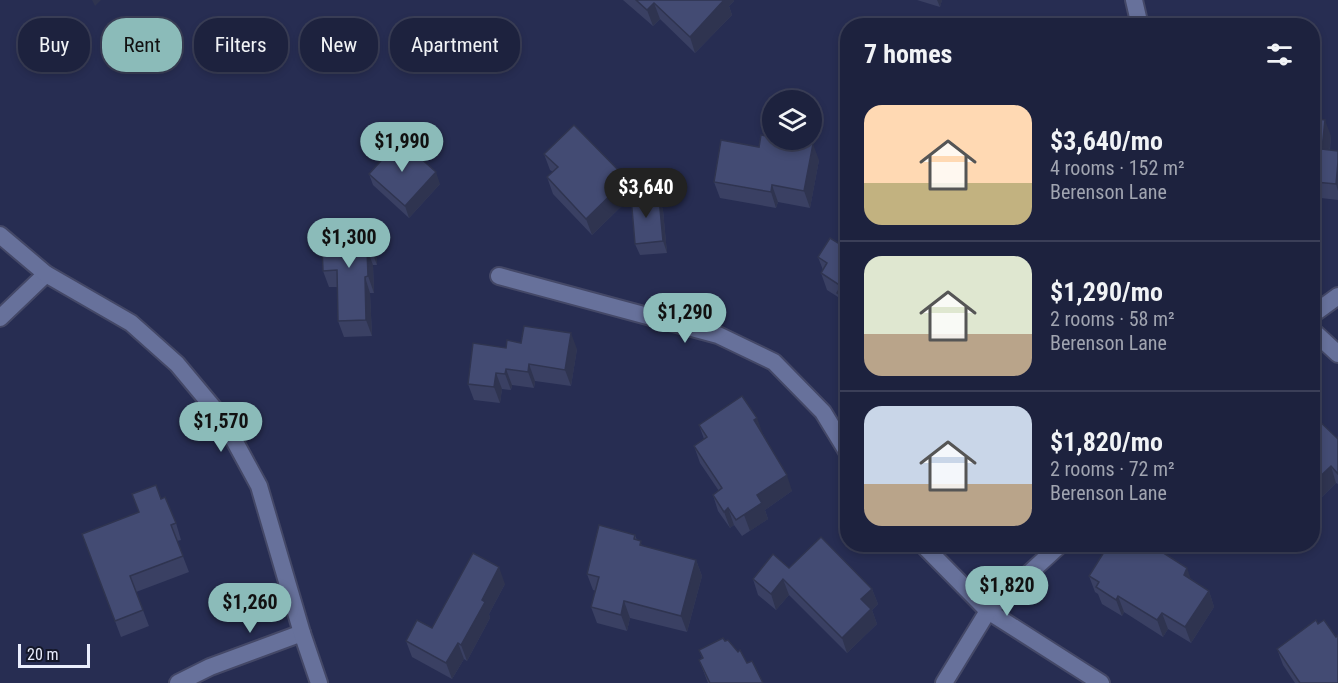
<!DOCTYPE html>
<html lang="en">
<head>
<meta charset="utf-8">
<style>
	:root { --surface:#1d223e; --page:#252a45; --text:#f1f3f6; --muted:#a0a4b0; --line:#3b3f58; --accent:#8bbbb9 }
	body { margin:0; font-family:"Roboto Condensed",sans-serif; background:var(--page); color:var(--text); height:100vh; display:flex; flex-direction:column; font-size:22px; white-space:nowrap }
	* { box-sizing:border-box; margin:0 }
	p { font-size:20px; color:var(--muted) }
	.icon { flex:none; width:33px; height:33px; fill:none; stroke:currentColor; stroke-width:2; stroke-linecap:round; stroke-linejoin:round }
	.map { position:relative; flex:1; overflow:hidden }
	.sheet { position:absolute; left:840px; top:18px; width:480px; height:534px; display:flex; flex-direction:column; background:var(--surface); border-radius:24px; box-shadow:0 3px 9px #0003,0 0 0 2px var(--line) }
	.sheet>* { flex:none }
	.top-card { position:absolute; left:18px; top:18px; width:570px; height:54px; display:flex; gap:12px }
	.buttons { position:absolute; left:762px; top:90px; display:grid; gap:12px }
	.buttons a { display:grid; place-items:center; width:60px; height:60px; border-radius:50%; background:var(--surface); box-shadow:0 3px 9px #0003,0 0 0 2px var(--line); font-size:30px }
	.scale { position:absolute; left:18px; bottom:15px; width:72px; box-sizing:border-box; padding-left:6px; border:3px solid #eaeefd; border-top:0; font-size:16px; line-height:21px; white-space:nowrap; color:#eaeefd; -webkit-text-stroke:4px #141728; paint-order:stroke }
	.price { position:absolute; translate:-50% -51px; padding:0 14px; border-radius:21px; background:var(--accent); color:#111; font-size:20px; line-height:39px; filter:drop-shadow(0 2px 3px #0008) }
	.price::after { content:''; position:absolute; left:50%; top:36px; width:18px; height:14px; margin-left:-9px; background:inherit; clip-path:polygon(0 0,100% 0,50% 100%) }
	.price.selected { background:#222; color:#fff }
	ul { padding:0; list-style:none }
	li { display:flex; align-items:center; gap:18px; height:150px; padding:0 24px }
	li+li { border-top:2px solid var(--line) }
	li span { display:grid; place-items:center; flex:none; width:168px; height:120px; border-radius:18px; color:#555 }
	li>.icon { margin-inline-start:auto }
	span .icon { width:72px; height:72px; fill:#fffc; stroke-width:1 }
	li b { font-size:26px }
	h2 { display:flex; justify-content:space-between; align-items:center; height:72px; padding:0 24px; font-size:26px }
	.tag { padding:0 21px; border-radius:24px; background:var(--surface); box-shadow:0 3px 9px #0003,0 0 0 2px var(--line); font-size:21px; line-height:54px }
	.tag.selected { background:var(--accent); color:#111 }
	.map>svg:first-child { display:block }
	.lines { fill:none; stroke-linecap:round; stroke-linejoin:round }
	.minor-casing { stroke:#444867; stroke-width:20 }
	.tertiary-casing { stroke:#444867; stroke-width:20 }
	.minor { stroke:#67719b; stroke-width:16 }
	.tertiary { stroke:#67719b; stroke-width:16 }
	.wall { fill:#3a4063 }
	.shaded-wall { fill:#2f3450 }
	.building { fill:#434b73; stroke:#2f3450; stroke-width:1.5 }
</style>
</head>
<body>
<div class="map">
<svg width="1338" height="683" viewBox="0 0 1338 683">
	<rect width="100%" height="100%" fill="#272d52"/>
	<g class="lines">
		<g class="minor-casing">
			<g id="minor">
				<path d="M1134,0L1140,26"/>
				<path d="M499,276L718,335L774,362L823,412L848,453"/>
				<path d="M1312,315L1338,296"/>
				<path d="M0,318L46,274"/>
				<path d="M1312,330L1338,354"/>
				<path d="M922,544L988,611L1101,683"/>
				<path d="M178,683L210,667L302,633"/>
				<path d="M944,683L988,611L1061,544"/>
			</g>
		</g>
		<g class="tertiary-casing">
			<path id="tertiary" d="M0,235L46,274L131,323L177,364L222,418L259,486L302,633L319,683"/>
		</g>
		<use href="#minor" class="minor"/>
		<use href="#tertiary" class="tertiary"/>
	</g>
	<g class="wall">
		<path d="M623,0H734V1L729,6L732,15L695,53L660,19L653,26Z"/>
		<path d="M917,0H942L940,7Z"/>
		<path d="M1312,118L1331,136L1330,150L1338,151V200L1321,198L1315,182H1312Z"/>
		<path d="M759,147L819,160L810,208L778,202L776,208L720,198L714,182Z"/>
		<path d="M544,154L631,187L645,200L659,198L663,210L667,253L640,255L635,244L631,197L592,235L553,194L547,177L553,172L550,170Z"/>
		<path d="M369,174L440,184L409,218L373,185Z"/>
		<path d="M376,244L377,265H373L374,293H370L372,336L344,337L338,321L337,287H329L323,271Z"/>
		<path d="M848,249V313L843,310L838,297L827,290L821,273L823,270L818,257Z"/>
		<path d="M521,343L577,349L571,386L535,381L534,388L512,385L511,390L502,389L500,403L474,400L468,384L506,348Z"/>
		<path d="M699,425L763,434L792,491L765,510L768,519L742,536L734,525L730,528L718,511L713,495L719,491L700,463L694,446L704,439Z"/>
		<path d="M1338,437V484L1336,483L1312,507L1337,438Z"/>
		<path d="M161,499L176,523L181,540L177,541L189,572L136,592L149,626L121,637L82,534L139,512Z"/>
		<path d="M635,535L637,540L643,546L696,560L702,576L687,632L630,618L627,631L597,623L591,607L596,591L593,590L587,574Z"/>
		<path d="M1109,544H1157L1159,550L1192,580L1209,591L1214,607L1191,643L1168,629L1163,637L1124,612L1122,616L1102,604L1098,594L1095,592L1089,576Z"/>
		<path d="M789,568L872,589L878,604L872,610L877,624L847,653L789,595L776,610L758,595L753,579Z"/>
		<path d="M505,584L489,614L490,618L467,661L464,659L452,679L412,657L406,641L432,628Z"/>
		<path d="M1318,624L1338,683H1295L1283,665L1277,649Z"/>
		<path d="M725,641L747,663L763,683H708L699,660L702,658L699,650Z"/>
	</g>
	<g class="shaded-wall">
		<path d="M92,0H101L95,6Z"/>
		<path d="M722,0H734V1L729,6L732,15L695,53L690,37Z"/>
		<path d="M937,0H942L940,7Z"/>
		<path d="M654,3L660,19L653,26L647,10Z"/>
		<path d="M1325,120L1331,136L1328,166L1322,149Z"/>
		<path d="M813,144L819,160L810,208L804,191Z"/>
		<path d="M1338,162V191L1336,184Z"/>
		<path d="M436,172L440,184L409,218L405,206Z"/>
		<path d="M627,179L633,195L592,235L586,219Z"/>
		<path d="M772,185L778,202L776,208L771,192Z"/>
		<path d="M659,198L663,210L667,253L663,241Z"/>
		<path d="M370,228L376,244L377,265L371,249Z"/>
		<path d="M367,249L373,265L374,293L368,276Z"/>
		<path d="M365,277L370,293L372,336L366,320Z"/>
		<path d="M571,333L577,349L571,386L565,370Z"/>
		<path d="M529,364L535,381L534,388L528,372Z"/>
		<path d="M506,369L512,385L511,390L505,374Z"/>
		<path d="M496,373L502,389L500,403L494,387Z"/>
		<path d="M757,418L763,434L760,436L754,420Z"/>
		<path d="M1331,466L1336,483L1312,507V484Z"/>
		<path d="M787,475L792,491L765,510L768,519L750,531L744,515L757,495Z"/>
		<path d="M728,508L734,525L730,528L724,512Z"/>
		<path d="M1152,544H1157L1161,555L1151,545Z"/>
		<path d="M696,560L702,576L687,632L681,616Z"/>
		<path d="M499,567L505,584L489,614L490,618L467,661L461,645L482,600Z"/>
		<path d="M1187,568L1193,585L1184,575Z"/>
		<path d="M783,579L789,595L776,610L771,594Z"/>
		<path d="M872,589L878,604L872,610L877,624L847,653L842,638L861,599Z"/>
		<path d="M1209,591L1214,607L1191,643L1185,627Z"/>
		<path d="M1118,596L1124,612L1122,616L1116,600Z"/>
		<path d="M624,601L630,618L627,631L621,615Z"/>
		<path d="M1162,613L1168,629L1163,637L1157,620Z"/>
		<path d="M458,643L464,659L452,679L446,663Z"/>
	</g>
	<g class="building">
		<path d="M636,0H724L690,37L654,3L647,10Z"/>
		<path d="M1312,118L1325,120L1322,149L1338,151V162L1336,184L1315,182L1317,167L1312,166Z"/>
		<path d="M574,125L627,179L586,219L547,177L558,167L544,154Z"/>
		<path d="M761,135L772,137V140H786L813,144L804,191L772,185L771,192L714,182L721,140L759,147Z"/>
		<path d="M400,140L436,172L405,206L369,174Z"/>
		<path d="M630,185L645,200L659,198L663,241L635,244Z"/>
		<path d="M370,228L371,249H367L368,276L365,277L366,320L338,321L337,270L323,271L322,246H326L325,229Z"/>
		<path d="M830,238L848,249V300L837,293L841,286L821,273L827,263L818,257Z"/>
		<path d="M524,326L571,333L565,370L529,364L528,372L506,369L505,374L496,373L494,387L468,384L473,343L506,348L507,340L521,343Z"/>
		<path d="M742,396L757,418L754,420L787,475L757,495L762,503L736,520L728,508L724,512L713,495L722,488L694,446L707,437L699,425Z"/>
		<path d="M1312,414L1337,438L1338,437V474L1331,466L1312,484Z"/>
		<path d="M156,485L161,499L165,497L176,523L171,525L183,556L130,576L143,610L115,621L82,534L139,512L132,494Z"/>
		<path d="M599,525L635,535L634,539L641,541L640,545L696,560L681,616L624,601L621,615L591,607L599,577L587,574Z"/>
		<path d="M821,537L872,589L861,599L871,609L842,638L783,579L771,594L753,579L773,554L789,568Z"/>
		<path d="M1109,544H1152L1151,545L1187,568L1184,575L1209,591L1185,627L1162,613L1157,620L1118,596L1116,600L1096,587L1099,582L1089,576Z"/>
		<path d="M473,553L499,567L482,600L485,602L461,645L458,643L446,663L406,641L417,620L432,628Z"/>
		<path d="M1316,620L1318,624L1324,620L1336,637L1338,635V683H1300L1277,649Z"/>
		<path d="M723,638L725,641L728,640L738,652L740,650L747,663L752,661L763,683H710L699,660L703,658L699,650Z"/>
	</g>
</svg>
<div class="buttons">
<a><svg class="icon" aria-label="layers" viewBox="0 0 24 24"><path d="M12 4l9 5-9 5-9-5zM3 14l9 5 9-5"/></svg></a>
</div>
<div class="scale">20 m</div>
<b class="price" style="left:402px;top:173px">$1,990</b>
<b class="price selected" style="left:646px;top:219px">$3,640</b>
<b class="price" style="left:349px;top:269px">$1,300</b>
<b class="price" style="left:685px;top:344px">$1,290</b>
<b class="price" style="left:221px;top:453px">$1,570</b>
<b class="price" style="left:1007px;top:617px">$1,820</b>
<b class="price" style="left:250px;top:634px">$1,260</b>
<div class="top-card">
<a class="tag">Buy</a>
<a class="tag selected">Rent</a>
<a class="tag">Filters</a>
<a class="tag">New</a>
<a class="tag">Apartment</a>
</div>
<section class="sheet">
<h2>7 homes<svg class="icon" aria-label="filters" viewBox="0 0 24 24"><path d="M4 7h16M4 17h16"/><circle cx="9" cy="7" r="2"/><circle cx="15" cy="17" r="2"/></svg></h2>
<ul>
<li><span style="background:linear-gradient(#ffd9b3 65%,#c2b280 0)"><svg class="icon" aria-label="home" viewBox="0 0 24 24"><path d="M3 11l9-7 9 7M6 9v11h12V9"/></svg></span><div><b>$3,640/mo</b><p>4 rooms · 152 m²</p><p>Berenson Lane</p></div></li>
<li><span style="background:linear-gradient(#dfe7d0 65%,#b9a48a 0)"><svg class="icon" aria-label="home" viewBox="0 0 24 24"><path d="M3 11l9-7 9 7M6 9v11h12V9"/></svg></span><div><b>$1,290/mo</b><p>2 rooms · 58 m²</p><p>Berenson Lane</p></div></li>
<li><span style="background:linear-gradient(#c9d6e8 65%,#b9a48a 0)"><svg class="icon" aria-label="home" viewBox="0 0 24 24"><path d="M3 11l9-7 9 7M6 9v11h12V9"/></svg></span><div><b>$1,820/mo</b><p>2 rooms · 72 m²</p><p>Berenson Lane</p></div></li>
</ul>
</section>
</div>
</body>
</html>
